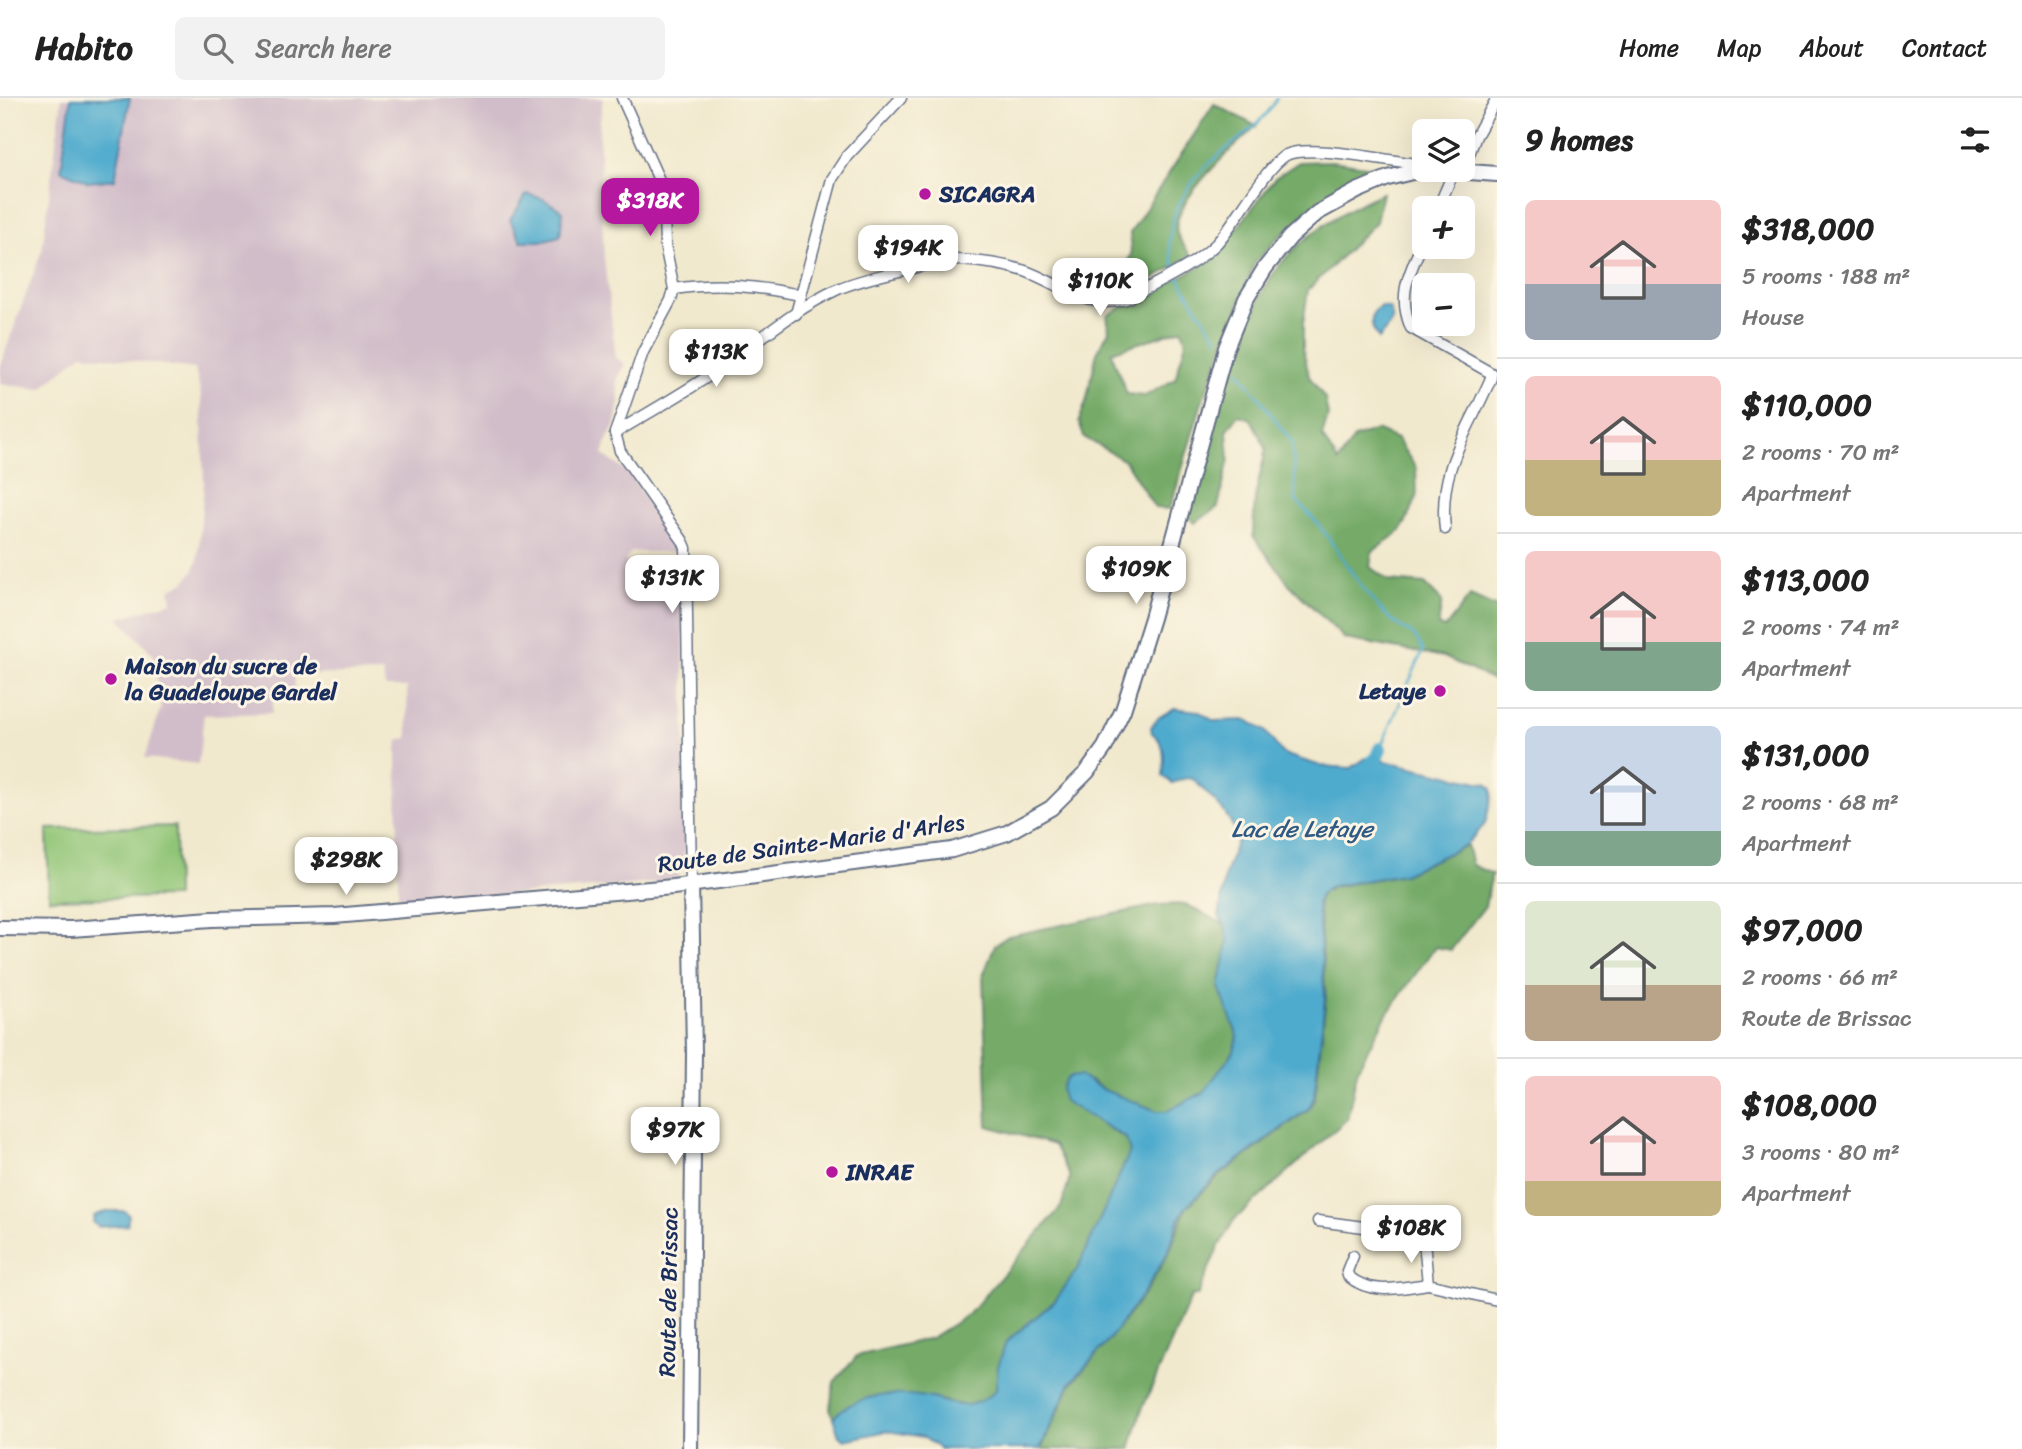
<!DOCTYPE html>
<html lang="en">
<head>
<meta charset="utf-8">
<style>
	:root { --surface:#fff; --page:#f2f2f2; --text:#222; --muted:#767676; --line:#e0e0e0; --accent:#b5179e }
	body { margin:0; font-family:Sriracha,sans-serif; background:var(--page); color:var(--text); height:100vh; display:flex; flex-direction:column; font-size:26px; white-space:nowrap }
	* { box-sizing:border-box; margin:0 }
	p { font-size:23px; color:var(--muted) }
	.icon { flex:none; width:38px; height:38px; fill:none; stroke:currentColor; stroke-width:2; stroke-linecap:round; stroke-linejoin:round }
	.map { position:relative; flex:1; overflow:hidden }
	.drawer { display:flex; flex-direction:column; background:var(--surface); width:525px }
	.drawer>* { flex:none }
	.controls { position:absolute; left:1412px; top:21px; display:grid; gap:14px }
	.controls a { display:grid; place-items:center; width:63px; height:63px; border-radius:10px; background:var(--surface); box-shadow:0 7px 28px #0002; font-size:35px }
	.price { position:absolute; translate:-50% -60px; padding:0 16px; border-radius:14px; background:#fff; color:#222; font-size:23px; line-height:46px; filter:drop-shadow(0 2px 4px #0008) }
	.price::after { content:''; position:absolute; left:50%; top:42px; width:21px; height:16px; margin-left:-10px; background:inherit; clip-path:polygon(0 0,100% 0,50% 100%) }
	.price.active { background:var(--accent); color:#fff }
	ul { padding:0; list-style:none }
	li { display:flex; align-items:center; gap:21px; height:175px; padding:0 28px }
	li+li { border-top:2px solid var(--line) }
	li span { display:grid; place-items:center; flex:none; width:196px; height:140px; border-radius:10px; color:#555 }
	li>.icon { margin-inline-start:auto }
	span .icon { width:84px; height:84px; fill:#fffc; stroke-width:1 }
	li b { font-size:30px }
	h2 { display:flex; justify-content:space-between; align-items:center; height:84px; padding:0 28px; font-size:30px }
	header { display:flex; align-items:center; gap:42px; box-sizing:border-box; height:98px; padding:0 35px; background:var(--surface); border-bottom:2px solid var(--line) }
	header strong { font-size:33px }
	nav { display:flex; gap:38px; margin-inline-start:auto; font-size:24px }
	.search { width:490px; height:63px; background:var(--page); display:flex; align-items:center; gap:18px; box-sizing:border-box; padding:0 24px; border-radius:10px; color:var(--muted); font-size:26px }
	main { display:flex; flex:1; min-height:0 }
	.map>svg:first-child { display:block }
	.industrial { fill:#d1bdc9 }
	.green { fill:#90c576; stroke:#567a6a; stroke-width:2 }
	.forest { fill:#74aa67; stroke:#486c62; stroke-width:2; fill-rule:evenodd }
	.water { fill:#50abce; stroke:#366d96; stroke-width:2 }
	.lines { fill:none; stroke-linecap:round; stroke-linejoin:round }
	.stream { stroke:#50abce; stroke-width:2.5 }
	.river { stroke:#50abce; stroke-width:14 }
	.street-casing { stroke:#667085; stroke-width:13 }
	.secondary-casing { stroke:#667085; stroke-width:18 }
	.street { stroke:#fff; stroke-width:10 }
	.secondary { stroke:#fff; stroke-width:14 }
	.poi-dot { fill:#b5179e; stroke:#fcf5e5; stroke-width:2.5 }
	.labels { text-anchor:middle; stroke-width:6; stroke-linejoin:round; paint-order:stroke }
	.poi-label { font-size:23px; font-weight:bold; fill:#1b2f5e; stroke:#fcf5e5; text-anchor:start }
	.street-label { font-size:23px; fill:#1b2f5e; stroke:#fcf5e5 }
	.water-label { font-size:24px; font-style:italic; fill:#2e5a85; stroke:#fcf5e5 }
</style>
</head>
<body>
<header>
<strong>Habito</strong>
<div class="search"><svg class="icon" aria-label="search" viewBox="0 0 24 24"><circle cx="10" cy="10" r="6"/><path d="M15 15l6 6"/></svg>Search here</div>
<nav><a>Home</a><a>Map</a><a>About</a><a>Contact</a></nav>
</header>
<main>
<div class="map">
<svg width="1497" height="1351" viewBox="0 0 1497 1351">
	<rect width="100%" height="100%" fill="#fcf5e5"/>
	<filter id="ink" filterUnits="userSpaceOnUse"><feTurbulence type="fractalNoise" baseFrequency=".0143" numOctaves="2"/><feDisplacementMap in="SourceGraphic" scale="14" xChannelSelector="R" yChannelSelector="G"/><feConvolveMatrix kernelMatrix="1 2 1 2 8 2 1 2 1" color-interpolation-filters="sRGB"/></filter>
	<filter id="wash" filterUnits="userSpaceOnUse"><feTurbulence type="fractalNoise" baseFrequency=".00686" numOctaves="4" result="noise"/><feDisplacementMap in="SourceGraphic" scale="28" xChannelSelector="R" yChannelSelector="G"/><feGaussianBlur stdDeviation="1.57" result="paint"/><feColorMatrix in="noise" values="0 0 0 0 0 0 0 0 0 0 0 0 0 0 0 0 0 1.4 0 .05"/><feComposite in="paint" operator="in"/></filter>
	<g filter="url(#wash)">
		<rect width="100%" height="100%" fill="#f1e9cd"/>
		<path class="industrial" d="M62,0H603L599,31L604,161L616,260L625,266L617,282L619,302L615,327L607,342L603,357L629,375L681,454H631L626,461L628,491L631,495L683,494L686,749L677,783L407,805L398,796L397,650L398,643L408,640L407,589H385L383,575L295,577L294,603H273L272,615L204,617L198,666L145,660L161,609L153,556L119,520L172,504L170,491L185,484L193,473L198,461L204,385L201,298L195,271L82,256L41,291L0,286V268L42,152Z"/>
		<path class="green" d="M175,728L176,799L49,801L47,731Z"/>
		<g class="forest">
			<path d="M1214,6L1256,28C1236,47 1169,105 1177,135C1179,143 1187,151 1191,158L1127,197L1110,201L1131,157L1130,135Z"/>
			<path d="M1332,63L1393,72L1326,101L1281,137L1255,164L1202,304L1170,411L1155,410L1125,363L1084,339L1079,323L1086,304L1097,254L1109,233L1107,217L1214,161L1275,80L1299,64ZM1182,231L1186,244L1175,281L1145,298L1127,296L1111,254Z"/>
			<path d="M1382,95L1376,124L1308,192L1303,226V251L1309,278L1325,301L1328,318L1322,338L1338,364L1354,340L1376,332L1397,341L1416,370L1417,399L1402,432L1372,454L1370,469L1389,483L1425,486L1442,503L1438,528L1445,530L1470,498L1497,510V584L1444,559L1345,541L1289,486L1253,438L1255,400L1266,350L1251,321L1238,317L1227,333L1229,361L1218,409L1195,425L1187,418C1204,358 1220,297 1243,239C1253,214 1262,190 1279,168C1306,134 1344,112 1382,95Z"/>
			<path d="M1467,747L1472,767L1492,776L1485,808L1451,852L1435,849L1387,916L1358,970L1347,1021L1234,1122L1218,1150L1197,1198L1192,1197L1141,1314L1130,1351H1041L1071,1286L1109,1242L1145,1195L1169,1155L1186,1110L1218,1079L1309,1011L1315,1000L1326,900L1318,803L1322,795L1333,789L1404,776Z"/>
			<path d="M1185,806L1225,827L1228,844L1219,889L1238,938L1234,953L1203,995L1167,1013H1157L1104,992L1090,982L1095,1022L1126,1041L1130,1054L1078,1170L1055,1203L1006,1244L998,1269L996,1292L982,1303L965,1308L927,1299L840,1313L833,1320L830,1310L834,1284L857,1258L931,1240L969,1216L1061,1109L1070,1079L1054,1047L988,1028L983,878L995,847L1008,838L1158,807Z"/>
		</g>
		<g class="water">
			<path d="M71,0H130L115,81L88,84L61,72Z"/>
			<path d="M527,96L543,101L563,113L560,138L541,143H521L510,122Z"/>
			<path d="M1381,208L1389,210C1398,226 1386,228 1379,241C1370,230 1368,215 1381,208Z"/>
			<path d="M1174,610L1198,613L1214,623L1247,622L1265,633L1283,656L1321,668L1351,670L1366,660L1376,661L1487,686L1492,691V698L1485,726L1466,747L1403,776L1333,788L1321,795L1317,804L1325,900L1314,999L1309,1010L1217,1078L1185,1110L1179,1122L1168,1154L1144,1194L1109,1242L1070,1285L1040,1351H940L923,1339L887,1333L845,1342L839,1338L833,1320C856,1294 899,1294 931,1300C942,1303 957,1309 968,1307C980,1305 987,1300 996,1292L998,1269L1006,1244L1055,1203L1078,1170L1130,1054L1126,1040L1064,1003C1060,993 1061,988 1068,979L1079,978L1104,992L1157,1013H1167L1203,995L1234,953L1238,939L1219,889L1228,844L1225,827L1219,819L1225,777L1237,742C1234,718 1209,698 1193,681L1186,680L1172,685L1163,678C1164,662 1167,646 1152,635L1151,629L1158,620Z"/>
			<path d="M107,1113H125L129,1117L127,1127L99,1129L93,1125L94,1118Z"/>
		</g>
		<g class="lines">
			<g class="stream">
				<path d="M1218,241C1204,219 1175,181 1171,157C1163,119 1192,78 1220,56C1239,40 1266,23 1277,0"/>
				<path d="M1239,273L1292,344L1296,403C1335,437 1353,489 1393,523C1410,538 1411,528 1423,552L1380,651"/>
			</g>
			<path class="river" d="M1364,672L1376,661L1380,651"/>
		</g>
	</g>
	<g filter="url(#ink)">
		<g class="lines">
			<g class="street-casing">
				<g id="street">
					<path d="M622,0L659,82L664,111L665,147L674,191L671,202L643,254L615,335L620,353L683,443L686,450L691,786"/>
					<path d="M1463,72L1476,38L1497,0"/>
					<path d="M1438,110L1454,73"/>
					<path d="M1424,141C1411,173 1396,195 1411,230L1491,275V280C1468,334 1438,370 1445,431"/>
					<path d="M674,191C718,184 757,188 800,197"/>
					<path d="M796,216L832,81L847,58L901,0"/>
					<path d="M615,335C646,316 679,298 710,277C752,249 792,212 838,191C859,182 882,177 904,172C921,168 939,162 957,162C980,163 1003,166 1025,173C1062,186 1088,214 1129,200C1157,184 1193,169 1216,146C1235,126 1266,68 1286,57C1308,46 1383,62 1410,65L1422,71"/>
					<path d="M1318,1123L1417,1136L1424,1143L1428,1186L1497,1202"/>
					<path d="M1353,1158L1347,1173L1348,1178C1372,1198 1399,1190 1428,1186"/>
				</g>
			</g>
			<g class="secondary-casing">
				<g id="secondary">
					<path d="M1442,72L1497,76"/>
					<path d="M0,830L71,831L212,821L334,818L673,789L952,752L1007,735L1051,710L1087,674L1105,649L1123,612L1152,520L1226,250L1246,201L1265,170L1290,139L1317,115L1357,93L1388,80L1424,71"/>
					<path d="M690,1351L694,954L691,786"/>
				</g>
			</g>
			<use href="#street" class="street"/>
			<use href="#secondary" class="secondary"/>
		</g>
	</g>
	<g class="poi-dot">
		<circle cx="925" cy="96" r="7"/>
		<circle cx="111" cy="581" r="7"/>
		<circle cx="1440" cy="593" r="7"/>
		<circle cx="832" cy="1074" r="7"/>
	</g>
	<g class="labels">
		<g class="poi-label">
			<text x="939" y="104">SICAGRA</text>
			<text x="125" y="576">Maison du sucre de<tspan x="125" dy="26">la Guadeloupe Gardel</tspan></text>
			<text x="1426" y="601" text-anchor="end">Letaye</text>
			<text x="846" y="1082">INRAE</text>
		</g>
		<g class="street-label">
			<text transform="translate(811 745) rotate(-8)" y="8">Route de Sainte-Marie d'Arles</text>
			<text transform="translate(668 1194) rotate(-89)" y="8">Route de Brissac</text>
		</g>
		<g class="water-label">
			<text x="1302" y="739">Lac de Letaye</text>
		</g>
	</g>
</svg>
<div class="controls">
<a><svg class="icon" aria-label="layers" viewBox="0 0 24 24"><path d="M12 4l9 5-9 5-9-5zM3 14l9 5 9-5"/></svg></a>
<a>+</a>
<a>−</a>
</div>
<b class="price active" style="left:650px;top:140px">$318K</b>
<b class="price" style="left:908px;top:187px">$194K</b>
<b class="price" style="left:1100px;top:220px">$110K</b>
<b class="price" style="left:716px;top:291px">$113K</b>
<b class="price" style="left:1136px;top:508px">$109K</b>
<b class="price" style="left:672px;top:517px">$131K</b>
<b class="price" style="left:346px;top:799px">$298K</b>
<b class="price" style="left:675px;top:1069px">$97K</b>
<b class="price" style="left:1411px;top:1167px">$108K</b>
</div>
<section class="drawer">
<h2>9 homes<svg class="icon" aria-label="filters" viewBox="0 0 24 24"><path d="M4 7h16M4 17h16"/><circle cx="9" cy="7" r="2"/><circle cx="15" cy="17" r="2"/></svg></h2>
<ul>
<li><span style="background:linear-gradient(#f6c9c9 60%,#9aa5b1 0)"><svg class="icon" aria-label="home" viewBox="0 0 24 24"><path d="M3 11l9-7 9 7M6 9v11h12V9"/></svg></span><div><b>$318,000</b><p>5 rooms · 188 m²</p><p>House</p></div></li>
<li><span style="background:linear-gradient(#f6c9c9 60%,#c2b280 0)"><svg class="icon" aria-label="home" viewBox="0 0 24 24"><path d="M3 11l9-7 9 7M6 9v11h12V9"/></svg></span><div><b>$110,000</b><p>2 rooms · 70 m²</p><p>Apartment</p></div></li>
<li><span style="background:linear-gradient(#f6c9c9 65%,#7fa58c 0)"><svg class="icon" aria-label="home" viewBox="0 0 24 24"><path d="M3 11l9-7 9 7M6 9v11h12V9"/></svg></span><div><b>$113,000</b><p>2 rooms · 74 m²</p><p>Apartment</p></div></li>
<li><span style="background:linear-gradient(#c9d6e8 75%,#7fa58c 0)"><svg class="icon" aria-label="home" viewBox="0 0 24 24"><path d="M3 11l9-7 9 7M6 9v11h12V9"/></svg></span><div><b>$131,000</b><p>2 rooms · 68 m²</p><p>Apartment</p></div></li>
<li><span style="background:linear-gradient(#dfe7d0 60%,#b9a48a 0)"><svg class="icon" aria-label="home" viewBox="0 0 24 24"><path d="M3 11l9-7 9 7M6 9v11h12V9"/></svg></span><div><b>$97,000</b><p>2 rooms · 66 m²</p><p>Route de Brissac</p></div></li>
<li><span style="background:linear-gradient(#f6c9c9 75%,#c2b280 0)"><svg class="icon" aria-label="home" viewBox="0 0 24 24"><path d="M3 11l9-7 9 7M6 9v11h12V9"/></svg></span><div><b>$108,000</b><p>3 rooms · 80 m²</p><p>Apartment</p></div></li>
</ul>
</section>
</main>
</body>
</html>
